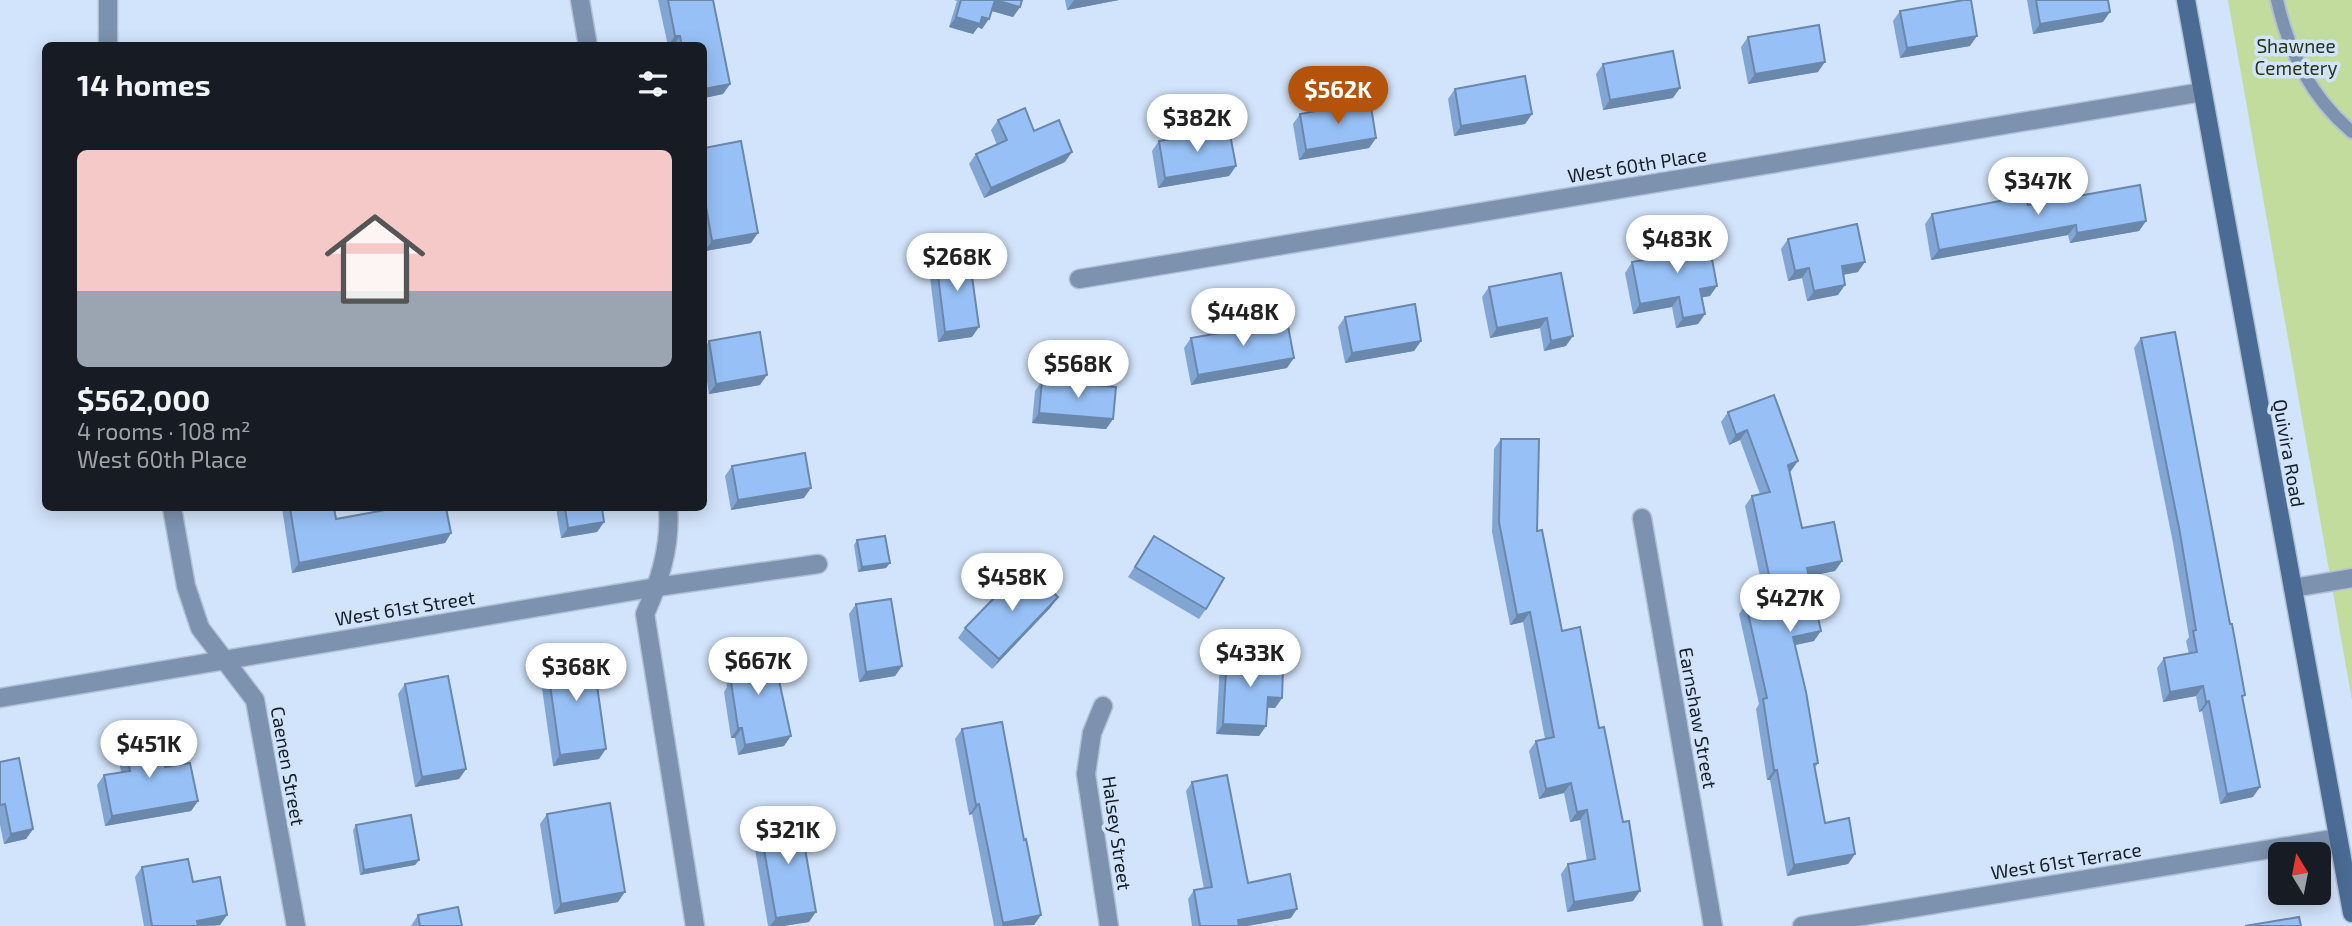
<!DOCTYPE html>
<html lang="en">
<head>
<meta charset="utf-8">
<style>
	:root { --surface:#171b24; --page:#20242c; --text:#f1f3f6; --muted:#9ea1a6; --accent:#b45309 }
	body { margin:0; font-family:"Exo 2",sans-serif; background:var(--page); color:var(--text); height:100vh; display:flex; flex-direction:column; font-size:26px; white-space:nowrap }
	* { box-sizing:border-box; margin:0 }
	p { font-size:23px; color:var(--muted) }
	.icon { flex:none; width:38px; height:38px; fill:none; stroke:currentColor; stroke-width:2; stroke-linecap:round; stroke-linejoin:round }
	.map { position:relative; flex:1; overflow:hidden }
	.side { position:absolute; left:42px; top:42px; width:665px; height:469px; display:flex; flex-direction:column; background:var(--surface); border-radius:10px; box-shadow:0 4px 18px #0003 }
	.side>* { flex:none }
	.needle { width:46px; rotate:350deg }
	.fabs { position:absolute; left:2268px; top:842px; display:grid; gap:14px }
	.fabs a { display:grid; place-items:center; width:63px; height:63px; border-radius:10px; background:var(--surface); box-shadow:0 4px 18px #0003; font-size:35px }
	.price { position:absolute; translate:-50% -60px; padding:0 16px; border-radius:24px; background:#fff; color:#222; font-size:23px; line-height:46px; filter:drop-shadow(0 2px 4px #0008) }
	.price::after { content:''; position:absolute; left:50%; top:42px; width:21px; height:16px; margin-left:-10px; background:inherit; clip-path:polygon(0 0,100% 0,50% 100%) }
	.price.selected { background:var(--accent); color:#fff }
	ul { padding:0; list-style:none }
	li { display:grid; align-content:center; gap:14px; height:371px; padding:0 35px }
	li span { display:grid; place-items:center; height:217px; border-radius:10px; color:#555 }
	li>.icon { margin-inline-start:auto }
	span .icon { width:126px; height:126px; fill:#fffc; stroke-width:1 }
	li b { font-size:30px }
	h2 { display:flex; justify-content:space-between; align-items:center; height:84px; padding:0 35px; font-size:30px }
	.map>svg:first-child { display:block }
	.green { fill:#c2dc9d }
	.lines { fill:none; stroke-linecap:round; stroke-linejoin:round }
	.service-casing { stroke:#b0c0d5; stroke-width:16 }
	.minor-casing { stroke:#b0c0d5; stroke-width:21 }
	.secondary-casing { stroke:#b0c0d5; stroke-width:21 }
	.service { stroke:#7c92ae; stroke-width:12 }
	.minor { stroke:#7c92ae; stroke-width:18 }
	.secondary { stroke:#4a6b93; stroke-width:18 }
	.wall { fill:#82a6d4 }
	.shaded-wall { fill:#6a87ac }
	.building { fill:#97c1f6; stroke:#6a87ac; stroke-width:2 }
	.labels { text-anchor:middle; stroke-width:7; stroke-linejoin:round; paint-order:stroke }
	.park-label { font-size:19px; fill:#293514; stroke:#d2e4fb }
	.street-label { font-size:19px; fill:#151e28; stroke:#d2e4fb }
</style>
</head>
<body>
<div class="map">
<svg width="2352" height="926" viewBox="0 0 2352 926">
	<rect width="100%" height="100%" fill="#d2e4fb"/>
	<path class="green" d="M2228,0H2352V700Z"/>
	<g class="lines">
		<g class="service-casing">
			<path id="service" d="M2277,0C2289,53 2311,97 2352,132"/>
		</g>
		<g class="minor-casing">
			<g id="minor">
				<path d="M108,0V46"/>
				<path d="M580,0L588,46"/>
				<path d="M1079,279L2202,92"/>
				<path d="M172,508L186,586L200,628L255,700L296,926"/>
				<path d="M668,508C671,543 660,581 645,614L695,926"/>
				<path d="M1642,518L1713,926"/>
				<path d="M2293,588L2352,578"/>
				<path d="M0,698L657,587L818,564"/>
				<path d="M1103,706L1092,733L1086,774L1109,926"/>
				<path d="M1802,926L2338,838"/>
			</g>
		</g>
		<g class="secondary-casing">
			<path id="secondary" d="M2186,0L2352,913"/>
		</g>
		<use href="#service" class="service"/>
		<use href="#minor" class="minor"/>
		<use href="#secondary" class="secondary"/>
	</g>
	<g class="wall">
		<path d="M658,0H713L730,84L723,94L704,98V46H668Z"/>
		<path d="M954,0H1022L1020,7L1013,17L992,11L982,29L978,27L973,34L949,27L957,1Z"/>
		<path d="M1065,0H1119L1067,10Z"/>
		<path d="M2027,0H2108L2103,22L2033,34Z"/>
		<path d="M1900,11L1970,46L1900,58L1893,21Z"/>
		<path d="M1748,37L1818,72L1748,84L1741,47Z"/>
		<path d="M1603,64L1673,98L1603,110L1596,74Z"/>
		<path d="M1455,89L1532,114L1525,124L1454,136L1448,99Z"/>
		<path d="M1300,114L1376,138L1369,148L1299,160L1293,124Z"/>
		<path d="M998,120L1034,131L1065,162L984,198L969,164L976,154L997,145L991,130Z"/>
		<path d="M1159,141L1236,166L1229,176L1158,188L1152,151Z"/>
		<path d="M704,148L751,243L705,251L704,244Z"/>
		<path d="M2028,205L2146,221L2139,231L2070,243L2068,235L1931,260L1925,224L1932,214Z"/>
		<path d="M1667,231L1693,251L1710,296L1702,297L1705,314L1698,324L1676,328L1672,307L1633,314L1625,273L1632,262L1663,257L1660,241Z"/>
		<path d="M1788,239L1858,272L1843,275L1838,295L1807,301L1802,278L1788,281L1781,249Z"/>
		<path d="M936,259L972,337L938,342L929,269Z"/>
		<path d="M1561,273L1566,346L1544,351L1540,328L1490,338L1482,297L1489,287Z"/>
		<path d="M1345,317L1421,341L1414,351L1345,363L1338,327Z"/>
		<path d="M1191,338L1287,368L1191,385L1184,348Z"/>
		<path d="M2141,338L2243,698L2253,797L2220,804L2202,711L2199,712L2196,696L2163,702L2157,668L2164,658L2189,654L2186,641L2189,637L2173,543L2134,348Z"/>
		<path d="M709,341L760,385L709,394L704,361V349Z"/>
		<path d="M1042,381L1113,419L1106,429L1032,423L1035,391Z"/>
		<path d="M1728,412L1791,471L1790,472L1802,528L1842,561L1835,571L1809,576L1814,641L1795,645L1818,763L1815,768L1825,823L1855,854L1848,864L1787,876L1770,780H1767L1756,709L1759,704L1739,614L1746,604L1765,600L1745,506L1752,496L1760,494L1740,440L1729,445L1721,422Z"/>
		<path d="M1501,439L1537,531L1562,631L1633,901L1567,912L1561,874L1568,864L1587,861L1580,820L1570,822L1564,793L1539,799L1529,751L1536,741L1545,739L1523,622L1510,625L1492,532L1494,449Z"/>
		<path d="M732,466L804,498L731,510L725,476Z"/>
		<path d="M282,508H334L336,519L388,509V508H446L451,533L445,543L292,573Z"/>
		<path d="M556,508H602L604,522L597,532L561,538Z"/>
		<path d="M1154,536L1206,609L1199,619L1128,577Z"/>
		<path d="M857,540L886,568L858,572L854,545Z"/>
		<path d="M856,604L902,666L895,676L859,682L849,614Z"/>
		<path d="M1051,607L992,669L958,638L965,628Z"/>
		<path d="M730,653L784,746L738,755L735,738H731L724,692L727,687L723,663Z"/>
		<path d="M1227,653L1272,667L1282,698L1275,708H1267L1266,726L1259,736L1216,734L1220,663Z"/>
		<path d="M546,657L599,759L553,766L539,667Z"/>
		<path d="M405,684L466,769L459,779L415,787L398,694Z"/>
		<path d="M962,729L1024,840L1041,915L1034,925L994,926L972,814L969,815L955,739Z"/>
		<path d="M124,740L165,767L198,801L191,811L105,826L97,785L104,775L121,772L117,750Z"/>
		<path d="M0,762L33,829L26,839L4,844L0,825Z"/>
		<path d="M1192,782L1248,883L1291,918L1247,926H1192L1188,899L1194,890L1204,889L1186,791Z"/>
		<path d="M547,814L618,902L554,914L540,824Z"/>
		<path d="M759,821L809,922L783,926H768L752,831Z"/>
		<path d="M356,825L419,860L415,865L360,875L353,830Z"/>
		<path d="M142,867L193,882L227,915L220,925L215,926H144L135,877Z"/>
		<path d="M418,915L462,926H411Z"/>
	</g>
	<g class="shaded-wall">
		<path d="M995,0L1020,7L1013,17L988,10Z"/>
		<path d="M1074,0H1119L1067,10Z"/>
		<path d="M2110,12L2103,22L2033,34L2040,24Z"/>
		<path d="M956,17H982L989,19L982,29L978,27L973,34L949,27Z"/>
		<path d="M675,36H680L673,46H668Z"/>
		<path d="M1977,36L1970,46L1900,58L1907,48Z"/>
		<path d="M1825,62L1818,72L1748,84L1755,74Z"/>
		<path d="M730,84L723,94L704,98V89Z"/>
		<path d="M1680,88L1673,98L1603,110L1610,100Z"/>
		<path d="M1532,114L1525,124L1454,136L1461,126Z"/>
		<path d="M1376,138L1369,148L1299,160L1306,150Z"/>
		<path d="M1072,152L1065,162L984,198L991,188Z"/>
		<path d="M1236,166L1229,176L1158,188L1165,178Z"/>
		<path d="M2146,221L2139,231L2070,243L2077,233Z"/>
		<path d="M2076,225L2068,235L1931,260L1939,250Z"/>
		<path d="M758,233L751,243L705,251L712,241Z"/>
		<path d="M1865,262L1858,272L1835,276L1842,266Z"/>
		<path d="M1809,268L1802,278L1788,281L1795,271Z"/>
		<path d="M1845,285L1838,295L1807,301L1814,291Z"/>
		<path d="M1717,286L1710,296L1693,299L1700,289Z"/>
		<path d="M1679,297L1672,307L1633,314L1640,304Z"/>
		<path d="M1705,314L1698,324L1676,328L1683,318Z"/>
		<path d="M1547,318L1540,328L1490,338L1497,328Z"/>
		<path d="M979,327L972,337L938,342L945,332Z"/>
		<path d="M1573,336L1566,346L1544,351L1551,341Z"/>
		<path d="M1421,341L1414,351L1345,363L1352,353Z"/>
		<path d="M1294,358L1287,368L1191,385L1198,375Z"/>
		<path d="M767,375L760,385L709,394L716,384Z"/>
		<path d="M1039,413L1113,419L1106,429L1032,423Z"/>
		<path d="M1747,430L1740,440L1729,445L1736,435Z"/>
		<path d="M1798,461L1791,471L1781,475L1788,465Z"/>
		<path d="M811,488L804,498L731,510L738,500Z"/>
		<path d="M604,522L597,532L561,538L568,528Z"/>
		<path d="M451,533L445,543L292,573L299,563Z"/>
		<path d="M1842,561L1835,571L1800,578L1807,568Z"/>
		<path d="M890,563L886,568L858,572L862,567Z"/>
		<path d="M1058,597L1051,607L992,669L999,659Z"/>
		<path d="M1530,612L1523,622L1510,625L1517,615Z"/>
		<path d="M1821,631L1814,641L1786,647L1793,637Z"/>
		<path d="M902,666L895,676L859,682L866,672Z"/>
		<path d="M2203,686L2196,696L2163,702L2170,692Z"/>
		<path d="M1268,697L1282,698L1275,708L1261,707Z"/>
		<path d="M2209,701L2202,711L2199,712L2206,702Z"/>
		<path d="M1223,724L1266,726L1259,736L1216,734Z"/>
		<path d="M738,728H742L735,738H731Z"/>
		<path d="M791,736L784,746L738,755L745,745Z"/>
		<path d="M606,749L599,759L553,766L560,755Z"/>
		<path d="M466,769L459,779L415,787L422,777Z"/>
		<path d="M1774,770H1777L1770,780H1767Z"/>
		<path d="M1571,783L1564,793L1539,799L1546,789Z"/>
		<path d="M2260,787L2253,797L2220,804L2227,794Z"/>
		<path d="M198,801L191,811L105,826L112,816Z"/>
		<path d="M979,804L972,814L969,815L976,805Z"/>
		<path d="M1587,810L1580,820L1570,822L1577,812Z"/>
		<path d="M33,829L26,839L4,844L11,834Z"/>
		<path d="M1855,854L1848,864L1787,876L1794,865Z"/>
		<path d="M419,860L415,865L360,875L364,870Z"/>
		<path d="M1640,891L1633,901L1567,912L1574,902Z"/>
		<path d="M625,892L618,902L554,914L561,904Z"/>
		<path d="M1297,909L1291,918L1247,926H1234L1238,920Z"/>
		<path d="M816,912L809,922L783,926H770L776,918Z"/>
		<path d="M227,915L220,925L193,926L197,921Z"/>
		<path d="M1041,915L1034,925L1001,926L1003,923Z"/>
	</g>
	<g class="building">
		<path d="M668,0H713L730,84L704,89V46H682L680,36H675Z"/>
		<path d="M961,0H1022L1020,7L995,0L989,19L982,17L980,24L956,17Z"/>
		<path d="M1964,0H1971L1977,36L1907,48L1900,11Z"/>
		<path d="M2036,0H2108L2110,12L2040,24Z"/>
		<path d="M1819,25L1825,62L1755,74L1748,37Z"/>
		<path d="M1673,51L1680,88L1610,100L1603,64Z"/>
		<path d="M1525,76L1532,114L1461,126L1455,89Z"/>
		<path d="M1370,101L1376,138L1306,150L1300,114Z"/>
		<path d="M1025,108L1034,131L1059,120L1072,152L991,188L976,154L1007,140L998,120Z"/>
		<path d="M1229,129L1236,166L1165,178L1159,141Z"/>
		<path d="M741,141L758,233L712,241L704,195V148Z"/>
		<path d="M2140,185L2146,221L2077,233L2076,225L1939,250L1932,214L2026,196L2028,205Z"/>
		<path d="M1857,224L1865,262L1842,266L1845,285L1814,291L1809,268L1795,271L1788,239Z"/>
		<path d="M1689,227L1693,251L1710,248L1717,286L1700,289L1705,314L1683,318L1679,297L1640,304L1632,262L1672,255L1667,231Z"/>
		<path d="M969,255L979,327L945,332L936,259Z"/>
		<path d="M1561,273L1573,336L1551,341L1547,318L1497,328L1489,287Z"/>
		<path d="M1415,304L1421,341L1352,353L1345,317Z"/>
		<path d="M1287,321L1294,358L1198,375L1191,338Z"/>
		<path d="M760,332L767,375L716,384L709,341Z"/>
		<path d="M2175,332L2230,624H2232L2245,695L2242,696L2260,787L2227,794L2209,701L2206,702L2203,686L2170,692L2164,658L2197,652L2193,631L2196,630L2180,533L2141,338Z"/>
		<path d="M1042,381L1116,387L1113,419L1039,413Z"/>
		<path d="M1774,395L1798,461L1788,465L1802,528L1834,522L1842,561L1807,568L1821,631L1793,637L1806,692L1818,763L1814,764L1825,823L1849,818L1855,854L1794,865L1777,770H1774L1763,699L1767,698L1746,604L1774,598L1752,496L1770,492L1747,430L1736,435L1728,412Z"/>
		<path d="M1501,439H1539L1537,531L1542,530L1562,631L1580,627L1599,728L1604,727L1623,822L1629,821L1640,891L1574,902L1568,864L1595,859L1587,810L1577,812L1571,783L1546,789L1536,741L1554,737L1530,612L1517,615L1499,522Z"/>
		<path d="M805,453L811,488L738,500L732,466Z"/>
		<path d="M290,508H334L336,519L396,508H446L451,533L299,563Z"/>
		<path d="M565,508H602L604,522L568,528Z"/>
		<path d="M885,536L890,563L862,567L857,540Z"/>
		<path d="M1154,536L1224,578L1206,609L1135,567Z"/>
		<path d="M1025,566L1058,597L999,659L965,628Z"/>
		<path d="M891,599L902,666L866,672L856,604Z"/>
		<path d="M765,646L771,672L777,671L791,736L745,745L742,728H738L731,682L735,680L730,653Z"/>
		<path d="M592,650L606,749L560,755L546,657Z"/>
		<path d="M1227,653L1272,656V667L1283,668L1282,698L1268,697L1266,726L1223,724Z"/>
		<path d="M448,676L466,769L422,777L405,684Z"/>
		<path d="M1002,722L1024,840L1026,839L1041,915L1003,923L979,804L976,805L962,729Z"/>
		<path d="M159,734L165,767L190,763L198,801L112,816L104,775L130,771L124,740Z"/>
		<path d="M19,758L33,829L11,834L5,804L0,805V762Z"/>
		<path d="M1227,775L1248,883L1290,874L1297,909L1238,920L1239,926H1200L1194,890L1212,887L1192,782Z"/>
		<path d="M610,803L625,892L561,904L547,814Z"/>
		<path d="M799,814L816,912L776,918L759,821Z"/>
		<path d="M411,815L419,860L364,870L356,825Z"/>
		<path d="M188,859L193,882L220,877L227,915L197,921L198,926H152L142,867Z"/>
		<path d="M458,907L462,926H420L418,915Z"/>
		<path d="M2299,917L2301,926H2245Z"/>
	</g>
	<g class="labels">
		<g class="park-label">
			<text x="2296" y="53">Shawnee<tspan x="2296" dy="22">Cemetery</tspan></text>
		</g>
		<g class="street-label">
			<text transform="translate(1637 165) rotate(-9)" y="7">West 60th Place</text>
			<text transform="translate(2289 453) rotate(80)" y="7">Quivira Road</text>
			<text transform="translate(405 608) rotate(-9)" y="7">West 61st Street</text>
			<text transform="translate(1698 718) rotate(80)" y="7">Earnshaw Street</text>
			<text transform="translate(288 766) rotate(80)" y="7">Caenen Street</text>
			<text transform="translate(1117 833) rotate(82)" y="7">Halsey Street</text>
			<text transform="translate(2066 861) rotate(-9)" y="7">West 61st Terrace</text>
		</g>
	</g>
</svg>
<div class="fabs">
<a><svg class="needle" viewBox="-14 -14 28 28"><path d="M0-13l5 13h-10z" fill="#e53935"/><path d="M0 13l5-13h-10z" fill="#9ea1a6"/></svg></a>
</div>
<b class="price selected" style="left:1338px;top:126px">$562K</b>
<b class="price" style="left:1197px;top:154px">$382K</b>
<b class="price" style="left:2038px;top:217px">$347K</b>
<b class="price" style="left:1677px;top:275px">$483K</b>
<b class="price" style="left:957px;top:293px">$268K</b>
<b class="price" style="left:1243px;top:348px">$448K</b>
<b class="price" style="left:1078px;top:400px">$568K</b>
<b class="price" style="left:1012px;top:613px">$458K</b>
<b class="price" style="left:1790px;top:634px">$427K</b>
<b class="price" style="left:1250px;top:689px">$433K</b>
<b class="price" style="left:758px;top:697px">$667K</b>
<b class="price" style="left:576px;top:703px">$368K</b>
<b class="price" style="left:149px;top:780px">$451K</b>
<b class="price" style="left:788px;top:866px">$321K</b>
<section class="side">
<h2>14 homes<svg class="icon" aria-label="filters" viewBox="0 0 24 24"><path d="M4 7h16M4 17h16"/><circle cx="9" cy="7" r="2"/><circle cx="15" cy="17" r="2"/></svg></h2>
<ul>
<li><span style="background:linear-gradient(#f6c9c9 65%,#9aa5b1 0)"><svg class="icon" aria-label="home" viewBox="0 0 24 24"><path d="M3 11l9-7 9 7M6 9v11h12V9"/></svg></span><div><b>$562,000</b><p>4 rooms · 108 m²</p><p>West 60th Place</p></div></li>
</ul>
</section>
</div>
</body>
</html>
